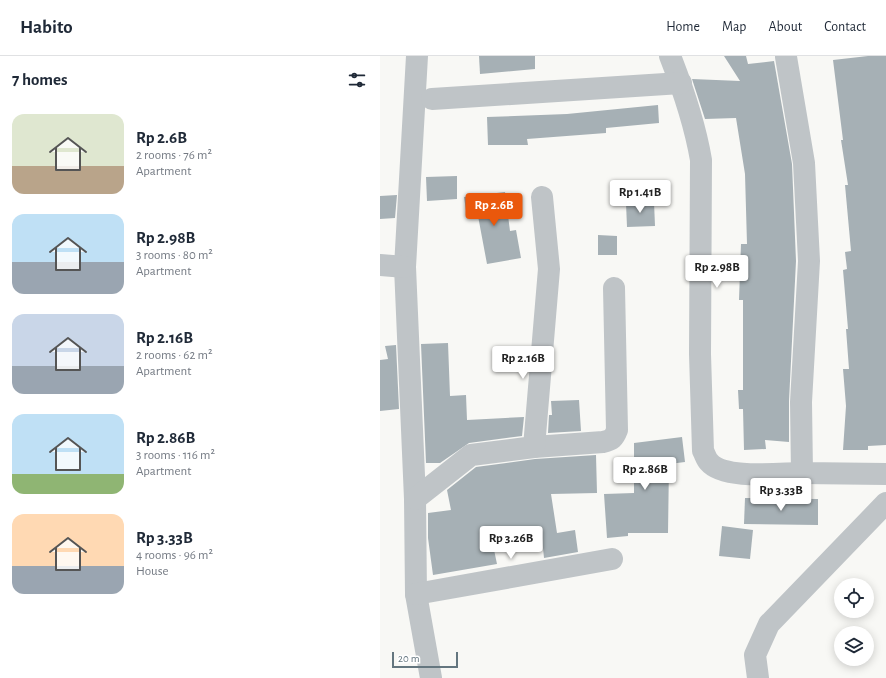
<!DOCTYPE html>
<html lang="en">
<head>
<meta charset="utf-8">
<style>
	:root { --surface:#fff; --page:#f2f2f3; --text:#1f2937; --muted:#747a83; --line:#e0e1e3; --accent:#ea580c }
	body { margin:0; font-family:"Alegreya Sans",sans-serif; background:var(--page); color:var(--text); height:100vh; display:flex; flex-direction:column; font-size:15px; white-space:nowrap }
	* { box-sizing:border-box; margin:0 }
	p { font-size:13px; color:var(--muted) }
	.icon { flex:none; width:22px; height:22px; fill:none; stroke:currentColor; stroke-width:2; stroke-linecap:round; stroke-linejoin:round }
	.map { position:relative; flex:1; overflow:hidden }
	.drawer { display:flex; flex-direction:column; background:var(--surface); width:380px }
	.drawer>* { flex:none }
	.buttons { position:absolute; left:454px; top:522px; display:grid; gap:8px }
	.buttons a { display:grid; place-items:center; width:40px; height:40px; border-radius:50%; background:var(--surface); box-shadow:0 2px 10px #0003; font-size:20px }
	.scale { position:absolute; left:12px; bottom:10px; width:66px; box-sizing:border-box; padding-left:4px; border:2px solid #64767f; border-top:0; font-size:11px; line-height:14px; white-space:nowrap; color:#64767f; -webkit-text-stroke:3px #fff; paint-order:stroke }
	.price { position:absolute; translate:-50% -34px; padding:0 9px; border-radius:4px; background:#fff; color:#222; font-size:13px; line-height:26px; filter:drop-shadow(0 1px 2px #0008) }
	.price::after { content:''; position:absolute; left:50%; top:24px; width:12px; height:9px; margin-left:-6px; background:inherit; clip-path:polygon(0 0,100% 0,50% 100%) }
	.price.on { background:var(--accent); color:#fff }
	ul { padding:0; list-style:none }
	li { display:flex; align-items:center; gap:12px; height:100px; padding:0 12px }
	li span { display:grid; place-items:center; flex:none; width:112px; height:80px; border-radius:12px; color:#555 }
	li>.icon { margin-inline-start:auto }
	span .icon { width:48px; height:48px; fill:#fffc; stroke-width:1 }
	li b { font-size:17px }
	h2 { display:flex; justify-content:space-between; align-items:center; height:48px; padding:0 12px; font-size:17px }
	header { display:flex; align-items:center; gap:24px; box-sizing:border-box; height:56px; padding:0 20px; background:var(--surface); border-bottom:1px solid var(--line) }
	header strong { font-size:19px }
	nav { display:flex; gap:22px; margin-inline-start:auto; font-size:14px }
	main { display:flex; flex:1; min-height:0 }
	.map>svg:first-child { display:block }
	.building { fill:#a6b0b5 }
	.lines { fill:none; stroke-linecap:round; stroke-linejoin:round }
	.minor { stroke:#bfc4c7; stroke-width:22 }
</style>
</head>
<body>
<header>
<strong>Habito</strong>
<nav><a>Home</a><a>Map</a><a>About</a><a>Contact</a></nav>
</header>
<main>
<section class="drawer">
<h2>7 homes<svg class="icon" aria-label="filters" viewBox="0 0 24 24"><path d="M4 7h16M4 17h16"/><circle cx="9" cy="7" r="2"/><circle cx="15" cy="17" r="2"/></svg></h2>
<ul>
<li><span style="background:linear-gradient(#dfe7d0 65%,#b9a48a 0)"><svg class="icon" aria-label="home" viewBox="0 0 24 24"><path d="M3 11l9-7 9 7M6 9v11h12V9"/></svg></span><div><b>Rp 2.6B</b><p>2 rooms · 76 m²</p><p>Apartment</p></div></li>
<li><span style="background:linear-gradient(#bfe0f5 60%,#9aa5b1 0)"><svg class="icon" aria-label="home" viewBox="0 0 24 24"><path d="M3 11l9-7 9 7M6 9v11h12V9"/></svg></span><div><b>Rp 2.98B</b><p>3 rooms · 80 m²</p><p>Apartment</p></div></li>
<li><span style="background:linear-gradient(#c9d6e8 65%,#9aa5b1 0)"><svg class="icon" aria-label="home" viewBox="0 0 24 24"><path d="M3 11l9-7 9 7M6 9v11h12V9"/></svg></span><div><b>Rp 2.16B</b><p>2 rooms · 62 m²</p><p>Apartment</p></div></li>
<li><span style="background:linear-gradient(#bfe0f5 75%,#8fb573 0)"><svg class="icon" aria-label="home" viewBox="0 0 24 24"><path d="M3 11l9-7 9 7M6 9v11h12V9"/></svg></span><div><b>Rp 2.86B</b><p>3 rooms · 116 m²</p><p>Apartment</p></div></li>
<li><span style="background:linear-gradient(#ffd9b3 65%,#9aa5b1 0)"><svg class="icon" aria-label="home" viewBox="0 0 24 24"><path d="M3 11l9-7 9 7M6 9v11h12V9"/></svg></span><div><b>Rp 3.33B</b><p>4 rooms · 96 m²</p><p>House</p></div></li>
</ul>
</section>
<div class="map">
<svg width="506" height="622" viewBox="0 0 506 622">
	<rect width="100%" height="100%" fill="#f8f8f5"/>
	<g class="building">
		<path d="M99,0H155V13L100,18Z"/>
		<path d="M344,0H366L368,8L394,5L412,108L416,205L409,345V386L385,384L386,393L364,394L363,353H359L358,334H363V244H359L361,188H367L365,118L356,62L325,63L312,23L360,25Z"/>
		<path d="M488,0H506V389L488,390V394H463L466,350L463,313H469L466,273H468L463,214L467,213L465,196L471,195L465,129H468L461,84H463L453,4Z"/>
		<path d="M278,49L279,67L226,72V77L147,83L148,89H108L107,61L187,58Z"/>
		<path d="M77,120V143L47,145L46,121Z"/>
		<path d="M125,136L130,175L136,174L141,202L107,208L98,160L87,161L84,141Z"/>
		<path d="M17,139L15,162L0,163V140Z"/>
		<path d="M274,146L275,170L247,171L246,147Z"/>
		<path d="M218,179L237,180V199H218Z"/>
		<path d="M68,287L70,340L86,339L87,364L144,361L142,380L89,387L60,407H46L41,288Z"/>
		<path d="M16,289L19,353L0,355V304L8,303L5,290Z"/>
		<path d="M199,344L201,375L168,377L169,359H172L171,345Z"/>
		<path d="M302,381L305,406L289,408L288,477H248V480L227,482L224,438L254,437V387Z"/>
		<path d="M216,399L217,437L171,438L177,477L195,474L198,496L164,502L162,482L113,489L117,508L53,519L48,482V457L71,454L67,434L96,411L155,403Z"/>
		<path d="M365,442L438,443V469L364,468Z"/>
		<path d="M342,470L373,474L370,503L339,500Z"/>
	</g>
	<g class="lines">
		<g class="minor">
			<path d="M37,0L25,211L35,443L36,538L51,622"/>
			<path d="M290,0C303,33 315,69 321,104L320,298L323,395C325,398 326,403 329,406C344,424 400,417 422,417"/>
			<path d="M406,1L424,107L429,205L421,346L422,417L506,418"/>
			<path d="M52,43L301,27"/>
			<path d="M0,209L25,211"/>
			<path d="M154,391L223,386C232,384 234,382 237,374L234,232"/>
			<path d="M35,443L91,399L154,391L169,213L162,141"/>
			<path d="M36,538L232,503"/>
			<path d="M378,622L375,599L389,568L506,447"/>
		</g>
	</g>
</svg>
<div class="buttons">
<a><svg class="icon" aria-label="locate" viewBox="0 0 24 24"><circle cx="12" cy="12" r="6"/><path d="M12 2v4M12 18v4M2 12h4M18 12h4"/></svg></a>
<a><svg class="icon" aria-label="layers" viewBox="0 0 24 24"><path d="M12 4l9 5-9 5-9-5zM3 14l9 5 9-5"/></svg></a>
</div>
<div class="scale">20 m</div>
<b class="price" style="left:260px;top:158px">Rp 1.41B</b>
<b class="price on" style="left:114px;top:171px">Rp 2.6B</b>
<b class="price" style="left:337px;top:233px">Rp 2.98B</b>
<b class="price" style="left:143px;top:324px">Rp 2.16B</b>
<b class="price" style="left:265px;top:435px">Rp 2.86B</b>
<b class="price" style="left:401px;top:456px">Rp 3.33B</b>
<b class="price" style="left:131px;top:504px">Rp 3.26B</b>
</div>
</main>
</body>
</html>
